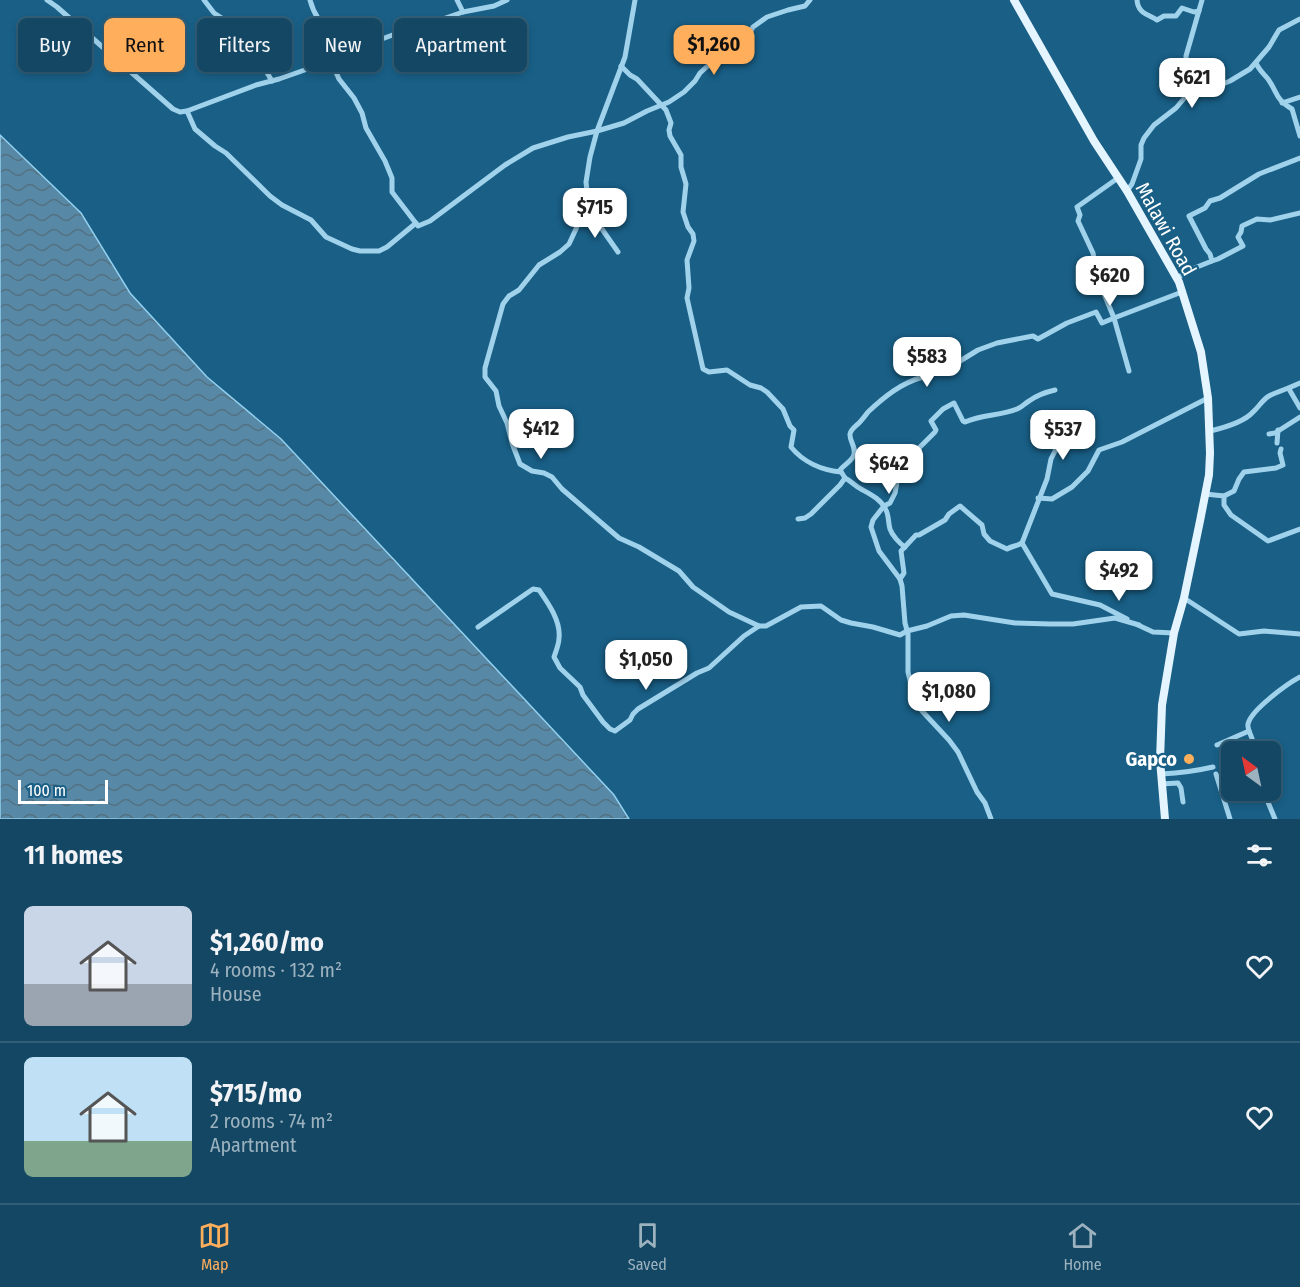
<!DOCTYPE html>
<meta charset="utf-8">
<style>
:root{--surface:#134764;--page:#20516d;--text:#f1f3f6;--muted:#9db2bf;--line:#325f78;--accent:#ffae5b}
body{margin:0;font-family:"Fira Sans Condensed",sans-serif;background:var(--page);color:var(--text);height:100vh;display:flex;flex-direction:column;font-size:22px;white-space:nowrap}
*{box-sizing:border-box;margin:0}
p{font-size:20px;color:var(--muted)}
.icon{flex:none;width:33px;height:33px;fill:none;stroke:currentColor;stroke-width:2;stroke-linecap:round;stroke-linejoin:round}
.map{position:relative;height:819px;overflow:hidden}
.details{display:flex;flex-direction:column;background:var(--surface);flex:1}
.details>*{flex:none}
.top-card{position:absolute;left:18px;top:18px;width:600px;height:54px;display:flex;gap:12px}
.needle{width:39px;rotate:327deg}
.fabs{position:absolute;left:1221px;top:741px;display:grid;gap:12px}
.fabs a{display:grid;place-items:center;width:60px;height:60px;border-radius:9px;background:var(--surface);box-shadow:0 3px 9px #0003,0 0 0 2px var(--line);font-size:30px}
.scale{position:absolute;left:18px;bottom:15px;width:90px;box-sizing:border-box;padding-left:6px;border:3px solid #fff;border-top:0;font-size:16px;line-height:21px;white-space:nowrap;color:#fff;-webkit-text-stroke:4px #195f86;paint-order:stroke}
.price{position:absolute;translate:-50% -51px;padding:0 14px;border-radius:12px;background:#fff;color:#222;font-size:20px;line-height:39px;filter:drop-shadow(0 2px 3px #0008)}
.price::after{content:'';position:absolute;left:50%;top:36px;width:18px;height:14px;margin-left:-9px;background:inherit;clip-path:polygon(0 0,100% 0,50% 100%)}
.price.current{background:var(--accent);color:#111}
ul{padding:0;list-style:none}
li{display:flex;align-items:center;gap:18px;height:150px;padding:0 24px}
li+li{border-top:2px solid var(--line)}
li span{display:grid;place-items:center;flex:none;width:168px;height:120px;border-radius:9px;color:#555}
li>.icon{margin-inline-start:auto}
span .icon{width:72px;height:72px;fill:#fffc;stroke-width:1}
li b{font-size:26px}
h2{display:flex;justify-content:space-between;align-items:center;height:72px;padding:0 24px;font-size:26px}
.chip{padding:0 21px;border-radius:9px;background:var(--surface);box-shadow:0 3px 9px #0003,0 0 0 2px var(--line);font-size:21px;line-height:54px}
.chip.current{background:var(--accent);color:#111}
.menu{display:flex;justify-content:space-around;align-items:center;height:84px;border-top:2px solid var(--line);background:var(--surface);font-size:16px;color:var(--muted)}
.menu a{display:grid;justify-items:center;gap:3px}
.menu .current{color:var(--accent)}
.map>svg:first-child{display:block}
</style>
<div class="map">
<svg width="1300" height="819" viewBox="0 0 1300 819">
<defs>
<pattern id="water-waves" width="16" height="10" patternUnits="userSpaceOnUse" patternTransform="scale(1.5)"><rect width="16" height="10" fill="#5789a6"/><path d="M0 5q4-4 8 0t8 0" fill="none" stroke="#537182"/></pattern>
</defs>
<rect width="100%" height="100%" fill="#195f86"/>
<!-- water -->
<path fill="url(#water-waves)" stroke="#93d0ef" stroke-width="1.5" d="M 0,135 L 81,213 L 130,293 L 207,377 L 281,439 L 614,795 L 629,819 L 0,819 Z"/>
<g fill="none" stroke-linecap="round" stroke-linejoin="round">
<!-- street -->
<g stroke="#a0d2ec" stroke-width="5">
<path d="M 47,0 L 57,7 L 173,109 L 180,112 L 187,111 L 256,85 L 279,79 L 359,51 L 382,39 L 403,31 L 434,22 L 463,12 L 494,6 L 507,0"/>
<path d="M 204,0 L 214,13 L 234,26 L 247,39 L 272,81"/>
<path d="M 310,0 C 313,11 321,29 334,30 C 339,31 344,30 349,31 L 359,51"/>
<path d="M 457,0 L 463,12"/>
<path d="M 635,0 L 625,57 L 597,131 L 590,157 L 586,182 L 587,192 L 583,210 L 576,229 L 569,244 L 560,252 L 539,265 L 519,290 L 509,296 L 503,304 L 485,368 L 485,377 L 496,391 L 499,406 L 507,423 L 512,443 L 520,464 L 532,471 L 544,473 L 552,477 L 562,489 L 619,538 L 639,547 L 679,571 L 693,587 L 729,612 L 759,626"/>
<path d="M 1137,0 C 1138,13 1147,14 1157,20 L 1164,16 L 1176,16 L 1182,8 L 1194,12 L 1199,11"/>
<path d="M 331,61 L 339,79 L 354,98 L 362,113 L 366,128 L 385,161 L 392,178 L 392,192 L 418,226 L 430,221 L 505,165 L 533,148 L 568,137 L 597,131 L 624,123 L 647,111 L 669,102 L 684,92 L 695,81 L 700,73 L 713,61 L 722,56 L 749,34 L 753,27 L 767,17 L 788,10 L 805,6 L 810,0"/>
<path d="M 1256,63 C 1259,70 1263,73 1268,79 C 1278,93 1275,99 1292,109 L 1300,136"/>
<path d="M 621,66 L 630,75 L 637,79 L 666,110 L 671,123 L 669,130 L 670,136 L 681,155 L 681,167 L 686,184 L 683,212 L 688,227 L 693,234 L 694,241 L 687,260 L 689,288 L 687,298 L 703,369 L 709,372 L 727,370 L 750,385 L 761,388 L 767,392 L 783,409 L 790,426 L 794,430 L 791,447 C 803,462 822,470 841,472"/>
<path d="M 1190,85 L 1203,92 L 1230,81 L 1250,69 L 1269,47 L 1279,30 L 1300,19"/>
<path d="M 1282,103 L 1300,97"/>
<path d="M 187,111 L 195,129 L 215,146 L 226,153 L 270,196 L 282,205 L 311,220 L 326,237 L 352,249 L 360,251 L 379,251 L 387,247 L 416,223"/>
<path d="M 1127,191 L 1132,184 L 1141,159 L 1141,145 L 1144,138 L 1154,125 L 1176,108 L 1187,95 L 1190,85 L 1186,67 L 1186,56 L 1202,0"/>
<path d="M 583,210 L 590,212 L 618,252"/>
<path d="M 1212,261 L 1218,259 L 1243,246 L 1238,237 L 1241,232 L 1242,226 L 1257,219 L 1270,220 L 1300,213"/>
<path d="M 1177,278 L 1192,269 L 1212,261 L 1210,254 L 1206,249 L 1189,216 L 1205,208 L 1210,201 L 1220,198 L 1259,174 L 1300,158"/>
<path d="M 1129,371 L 1114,318 L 1182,292"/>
<path d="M 1289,389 L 1300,408"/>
<path d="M 1072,428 L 1073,438 L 1061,444 L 1055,451 L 1051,459 L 1047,479 L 1022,543 L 1052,594 L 1100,605 L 1127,619"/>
<path d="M 1210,431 C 1223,428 1244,422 1253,412 C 1259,407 1262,400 1269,396 C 1279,391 1290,388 1300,383"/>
<path d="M 1269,434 L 1275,433 L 1300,417"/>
<path d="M 1277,443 L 1278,430"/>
<path d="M 845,478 C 851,481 855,486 861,489 C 870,494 881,499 886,510 C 889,516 888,522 890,529 C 892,535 899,543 905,547"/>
<path d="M 1205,494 L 1224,496 L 1224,505 L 1231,515 L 1268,541 L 1300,529"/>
<path d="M 1224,496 L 1234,491 L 1239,479 L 1244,472 L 1276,468 L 1283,465 L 1280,453 L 1281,449"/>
<path d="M 1038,498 L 1052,499 L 1072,487 L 1088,471 L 1099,450 L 1122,442 L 1208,398"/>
<path d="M 798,519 L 805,518 L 811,514 L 840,485 L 845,478 L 840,470 C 844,465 850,462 853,457 C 858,449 849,441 850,434 C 851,429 856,426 859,423 C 862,420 865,416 868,412 C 884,397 901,383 923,377 L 923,375 L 952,366 L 978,350 L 997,343 L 1033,336 L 1038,339 L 1067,323 L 1096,312 L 1102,323 L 1114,318 L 1102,289 L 1104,287 L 1095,264 L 1093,253 L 1078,221 L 1080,215 L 1077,207 L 1118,178"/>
<path d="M 900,579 L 904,573 L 901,551 L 916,535 L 919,535 L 945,520 L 949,514 L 960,506 L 982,525 L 984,534 L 990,541 L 1007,549 C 1012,546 1017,546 1022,543"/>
<path d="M 1184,598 L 1239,634 L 1264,631 L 1300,634"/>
<path d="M 1138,625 L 1153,632 L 1174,633"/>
<path d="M 478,627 L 533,589 L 539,590 C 548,603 561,621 559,638 C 559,644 556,651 554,657 L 560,668 L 580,687 L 583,695 L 603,722 L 610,729 L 615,731 L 630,720 L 633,714 L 638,709 L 697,673 L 709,668 L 744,636 L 759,626 L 766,626 L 801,607 L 821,606 L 841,620 L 851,623 L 873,627 L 900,635 L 907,631 L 927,626 L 951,616 L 964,615 L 1015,623 L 1050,624 L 1073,624 L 1115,618 L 1139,625"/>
<path d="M 1217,745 L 1249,731"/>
<path d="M 1253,752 C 1253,748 1254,745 1253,742 C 1252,736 1247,730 1248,724 C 1251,710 1287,684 1300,677"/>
<path d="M 1161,774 C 1179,773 1196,771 1213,767"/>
<path d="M 1216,774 L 1230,819"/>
<path d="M 1161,784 L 1178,783 L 1181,788 L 1183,802"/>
<path d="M 1263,790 L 1275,819"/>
<path d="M 991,819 L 985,803 L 977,792 L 958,752 L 949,740 L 922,711 L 914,697 L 908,672 L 908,634 L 905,623 L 902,586 L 900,579 L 879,551 L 871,527 L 873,520 L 884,506 L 890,503 L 895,493 L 897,482 L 896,469 L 898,466 L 914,453 L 935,432 L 936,430 L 931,421 L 943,409 L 954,403 L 963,421 L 965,422 C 982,414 1000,416 1017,409 C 1021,408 1024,404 1029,401 C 1036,396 1046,392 1055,390"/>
</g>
<!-- primary -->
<path stroke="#e5f5ff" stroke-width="8" d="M 1014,0 L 1094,141 L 1127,191 L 1179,282 L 1201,352 L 1208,398 L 1210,453 L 1209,475 L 1200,521 L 1184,598 L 1174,633 L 1162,705 L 1160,760 L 1165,819"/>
</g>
<!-- markers -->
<circle fill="#ffae5b" stroke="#195f86" stroke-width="2" cx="1189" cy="759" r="6"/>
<g text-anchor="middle" stroke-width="4.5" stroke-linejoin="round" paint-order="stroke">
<!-- street labels -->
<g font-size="20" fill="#fff" stroke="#195f86">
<text transform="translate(1166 229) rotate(61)" y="7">Malawi Road</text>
</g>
<!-- poi labels -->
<g font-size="20" font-weight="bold" fill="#fff" stroke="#195f86" text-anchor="end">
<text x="1177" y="766">Gapco</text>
</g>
</g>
</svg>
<div class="fabs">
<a><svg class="needle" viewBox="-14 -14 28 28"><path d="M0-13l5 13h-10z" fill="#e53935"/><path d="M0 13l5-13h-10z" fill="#9db2bf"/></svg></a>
</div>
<div class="scale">100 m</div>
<b class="price current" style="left:714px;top:76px">$1,260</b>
<b class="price" style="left:1192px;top:109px">$621</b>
<b class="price" style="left:595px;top:239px">$715</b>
<b class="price" style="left:1110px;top:307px">$620</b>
<b class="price" style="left:927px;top:388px">$583</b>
<b class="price" style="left:541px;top:460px">$412</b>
<b class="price" style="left:1063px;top:461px">$537</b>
<b class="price" style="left:889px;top:495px">$642</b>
<b class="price" style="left:1119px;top:602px">$492</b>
<b class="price" style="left:646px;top:691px">$1,050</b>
<b class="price" style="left:949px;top:723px">$1,080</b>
<div class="top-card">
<a class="chip">Buy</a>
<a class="chip current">Rent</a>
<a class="chip">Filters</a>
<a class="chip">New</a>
<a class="chip">Apartment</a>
</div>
</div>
<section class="details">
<h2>11 homes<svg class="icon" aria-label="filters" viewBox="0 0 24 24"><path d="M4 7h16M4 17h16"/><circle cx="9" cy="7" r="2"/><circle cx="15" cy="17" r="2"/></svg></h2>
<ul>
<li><span style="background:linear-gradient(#c9d6e8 65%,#9aa5b1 0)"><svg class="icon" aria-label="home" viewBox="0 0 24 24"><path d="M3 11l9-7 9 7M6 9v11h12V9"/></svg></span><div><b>$1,260/mo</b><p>4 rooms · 132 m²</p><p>House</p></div><svg class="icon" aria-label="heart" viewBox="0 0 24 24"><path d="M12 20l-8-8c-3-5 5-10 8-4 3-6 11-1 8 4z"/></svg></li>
<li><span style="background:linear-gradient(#bfe0f5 70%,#7fa58c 0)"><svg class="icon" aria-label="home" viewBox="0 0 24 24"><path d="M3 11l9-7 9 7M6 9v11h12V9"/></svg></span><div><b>$715/mo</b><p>2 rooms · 74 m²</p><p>Apartment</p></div><svg class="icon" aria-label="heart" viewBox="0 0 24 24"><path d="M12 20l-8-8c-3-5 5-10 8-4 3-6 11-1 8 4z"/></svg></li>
</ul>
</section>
<nav class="menu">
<a class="current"><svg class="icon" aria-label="map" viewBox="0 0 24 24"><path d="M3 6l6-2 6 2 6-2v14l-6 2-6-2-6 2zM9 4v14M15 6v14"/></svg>Map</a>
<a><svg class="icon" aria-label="saved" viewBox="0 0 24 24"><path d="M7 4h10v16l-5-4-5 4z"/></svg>Saved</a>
<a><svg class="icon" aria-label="home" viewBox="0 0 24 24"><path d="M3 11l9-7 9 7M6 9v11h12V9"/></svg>Home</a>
</nav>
